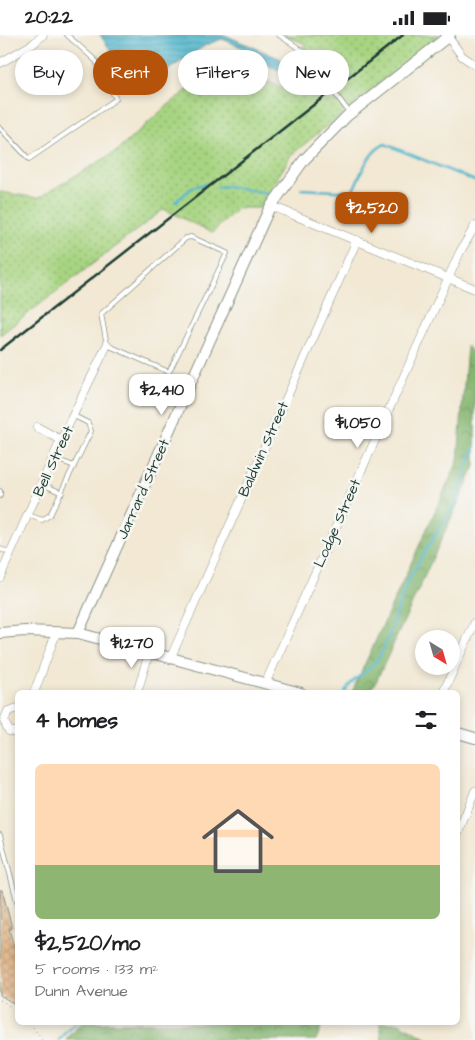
<!DOCTYPE html>
<meta charset="utf-8">
<style>
:root{--surface:#fff;--page:#f2f2f2;--text:#202124;--muted:#757577;--line:#e0e0e0;--accent:#b45309}
body{margin:0;font-family:"Architects Daughter",sans-serif;background:var(--page);color:var(--text);height:100vh;display:flex;flex-direction:column;font-size:19px;white-space:nowrap}
*{box-sizing:border-box;margin:0}
p{font-size:16px;color:var(--muted)}
.icon{flex:none;width:28px;height:28px;fill:none;stroke:currentColor;stroke-width:2;stroke-linecap:round;stroke-linejoin:round}
.map{position:relative;flex:1;overflow:hidden}
.drawer{position:absolute;left:15px;top:655px;width:445px;height:335px;display:flex;flex-direction:column;background:var(--surface);border-radius:8px;box-shadow:0 2px 8px #0003}
.drawer>*{flex:none}
.hud{position:absolute;left:15px;top:15px;width:445px;height:45px;display:flex;gap:10px}
.needle{width:32px;rotate:143deg}
.tools{position:absolute;left:415px;top:595px;display:grid;gap:10px}
.tools a{display:grid;place-items:center;width:45px;height:45px;border-radius:50%;background:var(--surface);box-shadow:0 2px 8px #0003;font-size:25px}
.price{position:absolute;translate:-50% -42px;padding:0 11px;border-radius:10px;background:#fff;color:#222;font-size:16px;line-height:32px;filter:drop-shadow(0 1px 2px #0008)}
.price::after{content:'';position:absolute;left:50%;top:30px;width:15px;height:11px;margin-left:-8px;background:inherit;clip-path:polygon(0 0,100% 0,50% 100%)}
.price.on{background:var(--accent);color:#fff}
ul{padding:0;list-style:none}
li{display:grid;align-content:center;gap:10px;height:265px;padding:0 20px}
li+li{border-top:1px solid var(--line)}
li span{display:grid;place-items:center;height:155px;border-radius:8px;color:#555}
li>.icon{margin-inline-start:auto}
span .icon{width:90px;height:90px;fill:#fffc;stroke-width:1}
li b{font-size:21px}
h2{display:flex;justify-content:space-between;align-items:center;height:60px;padding:0 20px;font-size:21px}
.chip{padding:0 18px;border-radius:22px;background:var(--surface);box-shadow:0 2px 8px #0003;font-size:18px;line-height:45px}
.chip.on{background:var(--accent);color:#fff}
.status{display:flex;justify-content:space-between;align-items:center;height:35px;padding:0 25px;background:var(--surface);direction:ltr}
.status svg{height:14px;fill:currentColor}
.map>svg:first-child{display:block}
</style>
<div class="status"><b>20:22</b><svg viewBox="0 0 49 12"><path d="M0 12V9h3v3zM5 12V6h3v6zM10 12V3h3v9zM15 12V0h3v12zM26 1h20v11H26zM47 4h2v5h-2z"/></svg></div>
<div class="map">
<svg width="475" height="1005" viewBox="0 0 475 1005">
<defs>
<pattern id="grass-dots" width="8" height="8" patternUnits="userSpaceOnUse" patternTransform="scale(1.25)"><rect width="8" height="8" fill="#a7d481"/><path d="M2 2h.1M6 6h.1" fill="none" stroke="#87ad6a" stroke-width="1.8" stroke-linecap="round"/></pattern>
<pattern id="forest-crowns" width="20" height="18" patternUnits="userSpaceOnUse" patternTransform="scale(1.25)"><rect width="20" height="18" fill="#85b66f"/><path d="M2 6a3 3 0 1 1 6 0M12 15a3 3 0 1 1 6 0" fill="none" stroke="#6c955c"/></pattern>
<pattern id="water-rules" width="6" height="5" patternUnits="userSpaceOnUse" patternTransform="scale(1.25)"><rect width="6" height="5" fill="#4eb5cc"/><path d="M0 2.5h6" fill="none" stroke="#4094a6"/></pattern>
<pattern id="building-cross-hatch" width="8" height="8" patternUnits="userSpaceOnUse" patternTransform="scale(1.25)"><rect width="8" height="8" fill="#dda975"/><path d="M0 0l8 8M0 8l8-8" fill="none" stroke="#b38b61"/></pattern>
</defs>
<rect width="100%" height="100%" fill="#f6f6f2"/>
<filter id="ink" filterUnits="userSpaceOnUse"><feTurbulence type="fractalNoise" baseFrequency=".02" numOctaves="2"/><feDisplacementMap in="SourceGraphic" scale="10" xChannelSelector="R" yChannelSelector="G"/><feConvolveMatrix kernelMatrix="1 2 1 2 8 2 1 2 1" color-interpolation-filters="sRGB"/></filter>
<filter id="wash" filterUnits="userSpaceOnUse"><feTurbulence type="fractalNoise" baseFrequency=".0096" numOctaves="4" result="noise"/><feDisplacementMap in="SourceGraphic" scale="20" xChannelSelector="R" yChannelSelector="G"/><feGaussianBlur stdDeviation="1.12" result="paint"/><feColorMatrix in="noise" values="0 0 0 0 0 0 0 0 0 0 0 0 0 0 0 0 0 1.4 0 .05"/><feComposite in="paint" operator="in"/></filter>
<g filter="url(#wash)">
<rect width="100%" height="100%" fill="#f2e8d3"/>
<!-- grass -->
<path fill="url(#grass-dots)" stroke="#63885a" d="M 283,0 L 440,0 L 291,120 L 260,173 L 238,173 L 212,198 L 164,174 L 0,300 L 0,157 L 38,163 L 117,116 L 161,76 L 221,28 L 291,56 L 314,37 L 304,8 Z"/>
<!-- forest -->
<g fill="url(#forest-crowns)" stroke="#527a52">
<path d="M 467,311 L 475,320 L 475,431 L 376,647 L 368,657 L 352,657 L 458,426 Z"/>
<path d="M 81,988 L 323,988 L 316,1005 L 66,1005 Z"/>
<path d="M 380,988 L 399,988 L 430,1005 L 382,1005 Z"/>
</g>
<!-- water -->
<path fill="url(#water-rules)" stroke="#367980" d="M 100,0 L 225,0 L 281,24 L 284,30 L 282,34 L 276,35 L 241,12 L 222,4 L 206,10 L 144,51 L 135,51 Z"/>
<g fill="none" stroke-linecap="round" stroke-linejoin="round">
<!-- stream -->
<g stroke="#4eb5cc" stroke-width="2.5">
<path d="M 217,152 L 227,151 L 273,159"/>
<path d="M 301,154 L 352,157 C 361,140 367,117 385,109 L 475,146"/>
<path d="M 175,167 L 193,152 L 205,149"/>
<path d="M 345,657 C 351,643 368,638 377,625 C 392,603 395,575 406,551 C 416,527 433,504 447,483 C 461,461 465,435 475,412"/>
<path d="M 59,1005 L 76,988"/>
</g>
</g>
<g id="blocks">
<!-- building -->
<path fill="url(#building-cross-hatch)" d="M 0,855 L 2,855 L 12,893 L 9,894 L 18,927 L 18,971 L 0,960 Z"/>
</g>
</g>
<g filter="url(#ink)">
<use href="#blocks" fill-opacity="0" stroke="#889284" stroke-width="1"/>
<g fill="none" stroke-linecap="round" stroke-linejoin="round">
<defs>
<g id="lane">
<path d="M 279,0 L 303,16 L 349,77"/>
<path d="M 0,93 L 29,124 L 116,64 L 96,26 L 67,0"/>
<path d="M 191,202 L 227,218 L 169,337 L 107,310 L 101,279 L 186,203 Z"/>
<path d="M 53,423 L 74,431"/>
<path d="M 42,449 L 62,458"/>
<path d="M 0,456 L 0,461"/>
<path d="M 28,480 L 42,485 L 50,480 L 91,396 L 88,388 L 74,381"/>
<path d="M 0,514 L 11,518"/>
<path d="M 0,800 L 18,870"/>
</g>
<g id="street">
<path d="M 448,2 L 462,21 L 475,30"/>
<path d="M 0,28 L 33,9 L 43,0"/>
<path d="M 269,174 L 274,172 L 475,254"/>
<path d="M 37,392 L 61,405"/>
<path d="M 0,542 L 61,405 L 107,310"/>
<path d="M 170,624 L 357,205"/>
<path d="M 265,649 L 460,217 L 475,191"/>
<path d="M 34,658 L 56,598"/>
<path d="M 137,658 L 149,618"/>
<path d="M 443,658 L 475,587"/>
<path d="M 18,673 L 8,676 L 4,686 L 9,696 L 18,698"/>
<path d="M 458,798 L 475,756"/>
</g>
<g id="secondary">
<path d="M 0,598 L 25,596 L 78,598 L 301,658"/>
<path d="M 78,598 L 269,174 L 304,125 L 347,81 L 450,0"/>
<path d="M 458,698 L 475,703"/>
</g>
</defs>
<!-- lane casing -->
<use href="#lane" stroke="#889284" stroke-width="5.5"/>
<!-- street casing -->
<use href="#street" stroke="#889284" stroke-width="9"/>
<!-- secondary casing -->
<use href="#secondary" stroke="#889284" stroke-width="12"/>
<!-- path -->
<g stroke="#889284" stroke-width="1" stroke-dasharray="1 4" stroke-linecap="butt">
<path d="M 0,965 L 18,976"/>
<path d="M 30,988 L 42,1005"/>
</g>
<!-- lane -->
<use href="#lane" stroke="#fff" stroke-width="4"/>
<!-- street -->
<use href="#street" stroke="#fff" stroke-width="8"/>
<!-- secondary -->
<use href="#secondary" stroke="#fff" stroke-width="10"/>
<!-- rail -->
<path stroke="#1f3d34" stroke-width="2.5" d="M 0,315 L 403,0"/>
</g>
</g>
<g text-anchor="middle" stroke-width="5" stroke-linejoin="round" paint-order="stroke">
<!-- street labels -->
<g font-size="15" fill="#1f3d34" stroke="#f6f6f2">
<text transform="translate(263 414) rotate(-66)" y="5">Baldwin Street</text>
<text transform="translate(53 426) rotate(-65)" y="5">Bell Street</text>
<text transform="translate(143 454) rotate(-66)" y="5">Jarrard Street</text>
<text transform="translate(337 488) rotate(-66)" y="5">Lodge Street</text>
</g>
</g>
</svg>
<div class="tools">
<a><svg class="needle" viewBox="-14 -14 28 28"><path d="M0-13l5 13h-10z" fill="#e53935"/><path d="M0 13l5-13h-10z" fill="#757577"/></svg></a>
</div>
<b class="price on" style="left:372px;top:199px">$2,520</b>
<b class="price" style="left:162px;top:381px">$2,410</b>
<b class="price" style="left:358px;top:414px">$1,050</b>
<b class="price" style="left:132px;top:634px">$1,270</b>
<div class="hud">
<a class="chip">Buy</a>
<a class="chip on">Rent</a>
<a class="chip">Filters</a>
<a class="chip">New</a>
</div>
<section class="drawer">
<h2>4 homes<svg class="icon" aria-label="filters" viewBox="0 0 24 24"><path d="M4 7h16M4 17h16"/><circle cx="9" cy="7" r="2"/><circle cx="15" cy="17" r="2"/></svg></h2>
<ul>
<li><span style="background:linear-gradient(#ffd9b3 65%,#8fb573 0)"><svg class="icon" aria-label="home" viewBox="0 0 24 24"><path d="M3 11l9-7 9 7M6 9v11h12V9"/></svg></span><div><b>$2,520/mo</b><p>5 rooms · 133 m²</p><p>Dunn Avenue</p></div></li>
</ul>
</section>
</div>
